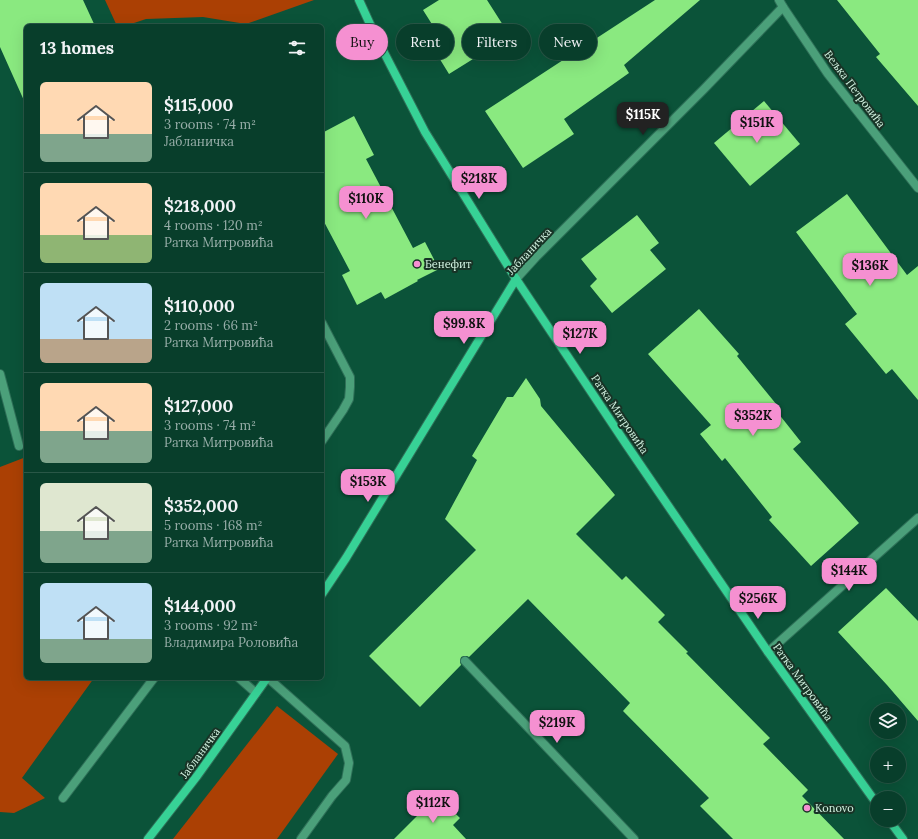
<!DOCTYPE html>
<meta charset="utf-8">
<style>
:root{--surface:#083e2b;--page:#164937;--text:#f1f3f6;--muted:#98aea9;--line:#295747;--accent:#f590d1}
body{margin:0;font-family:Lora,serif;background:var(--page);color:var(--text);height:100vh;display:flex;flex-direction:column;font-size:15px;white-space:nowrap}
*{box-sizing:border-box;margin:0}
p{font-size:13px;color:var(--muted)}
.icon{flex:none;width:22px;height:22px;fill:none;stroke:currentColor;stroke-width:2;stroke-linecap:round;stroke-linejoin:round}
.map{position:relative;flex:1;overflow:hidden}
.details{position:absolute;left:24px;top:24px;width:300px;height:656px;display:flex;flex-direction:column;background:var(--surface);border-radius:6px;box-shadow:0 4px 16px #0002,0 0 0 1px var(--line)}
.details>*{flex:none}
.banner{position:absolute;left:336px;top:24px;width:380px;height:36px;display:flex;gap:8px}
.buttons{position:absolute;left:870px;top:703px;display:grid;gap:8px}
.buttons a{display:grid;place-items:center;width:36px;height:36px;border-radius:50%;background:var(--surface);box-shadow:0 4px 16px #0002,0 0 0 1px var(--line);font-size:20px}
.price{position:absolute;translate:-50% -34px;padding:0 9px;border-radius:8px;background:var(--accent);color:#111;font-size:13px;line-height:26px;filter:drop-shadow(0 1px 2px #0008)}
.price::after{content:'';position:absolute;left:50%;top:24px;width:12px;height:9px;margin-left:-6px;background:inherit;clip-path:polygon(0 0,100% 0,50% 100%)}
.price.active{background:#222;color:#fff}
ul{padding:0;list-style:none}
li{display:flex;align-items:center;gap:12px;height:100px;padding:0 16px}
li+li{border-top:1px solid var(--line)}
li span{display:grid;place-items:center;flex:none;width:112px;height:80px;border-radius:6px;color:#555}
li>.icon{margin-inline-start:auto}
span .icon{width:48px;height:48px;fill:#fffc;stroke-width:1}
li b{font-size:17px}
h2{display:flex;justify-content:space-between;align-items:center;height:48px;padding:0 16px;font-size:17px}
.tag{padding:0 14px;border-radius:18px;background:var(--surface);box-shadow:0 4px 16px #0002,0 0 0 1px var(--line);font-size:14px;line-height:36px}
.tag.active{background:var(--accent);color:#111}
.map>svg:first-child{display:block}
</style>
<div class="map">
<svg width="918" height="839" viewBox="0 0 918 839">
<rect width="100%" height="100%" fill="#0b5339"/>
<!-- green -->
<g fill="#ab4004">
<path d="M 105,0 L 314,0 L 246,24 L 203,17 L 146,19 L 125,26 L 117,26 Z"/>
<path d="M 26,457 L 26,678 L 94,678 L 22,778 L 45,798 L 14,813 L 0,812 L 0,467 Z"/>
<path d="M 277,706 L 338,754 L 277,839 L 173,839 Z"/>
</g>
<!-- building -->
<g fill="#8ae980">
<path d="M 0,0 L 83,0 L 95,26 L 26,26 L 26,105 L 0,47 Z"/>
<path d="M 439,0 L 487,0 L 510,36 L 449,74 L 425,35 L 435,29 L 423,10 Z"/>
<path d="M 655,0 L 700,0 L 624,65 L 629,73 L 564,119 L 574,134 L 523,168 L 485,111 Z"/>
<path d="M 837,0 L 918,0 L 918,106 L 876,57 L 880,54 Z"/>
<path d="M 764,101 L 800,144 L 750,186 L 714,143 Z"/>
<path d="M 354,116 L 374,155 L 366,159 L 413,248 L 425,242 L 439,269 L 417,280 L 418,281 L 385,299 L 381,292 L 357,305 L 342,275 L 350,271 L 322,218 L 322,133 Z"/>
<path d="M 847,194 L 907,275 L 918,266 L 918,400 L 892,369 L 886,374 L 845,324 L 857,314 L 796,232 Z"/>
<path d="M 637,215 L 659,243 L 650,250 L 666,269 L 612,313 L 590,286 L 597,279 L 581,259 Z"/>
<path d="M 699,309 L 739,354 L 737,356 L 781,410 L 778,413 L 801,442 L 793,449 L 859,523 L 811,566 L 769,520 L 772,517 L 725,458 L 722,461 L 700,434 L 711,425 L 648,354 Z"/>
<path d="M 526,378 L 540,399 L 541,406 L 615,495 L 576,534 L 622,580 L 626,576 L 665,615 L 658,622 L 688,652 L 686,653 L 770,738 L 763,744 L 808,790 L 802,796 L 844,839 L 733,839 L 700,806 L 709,798 L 623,711 L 630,703 L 528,599 L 469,657 L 467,656 L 464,656 L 461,657 L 460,662 L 461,665 L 420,707 L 369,656 L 476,550 L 445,519 L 477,460 L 472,456 L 507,397 L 513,397 Z"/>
<path d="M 886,588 L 918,621 L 918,721 L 887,685 L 838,632 Z"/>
<path d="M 437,796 L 460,818 L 453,825 L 466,839 L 394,839 Z"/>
</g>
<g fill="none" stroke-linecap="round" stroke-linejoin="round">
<defs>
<g id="lane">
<path d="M 322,323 L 350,377 L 350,387 L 349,399 L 343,410 L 322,441"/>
<path d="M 0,374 L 19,446"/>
<path d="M 239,678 L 256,693"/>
<path d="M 63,798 L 154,678"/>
</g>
<g id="street">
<path d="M 779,0 L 783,7 L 828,74 L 918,188"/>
<path d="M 516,279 L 536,257 L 704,89 L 783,7"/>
<path d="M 768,652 L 918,518"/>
<path d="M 465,661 L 634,839"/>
<path d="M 268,678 L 345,746 L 349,763 L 346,780 L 332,796 L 301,839"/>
</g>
<g id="secondary">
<path d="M 359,0 L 375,35 L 425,132 L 516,279 L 626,444 L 768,652 L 877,804"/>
<path d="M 322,594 L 346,558 L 516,279"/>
<path d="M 889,820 L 903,839"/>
<path d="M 148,839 L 197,776 L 267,678"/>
</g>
</defs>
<!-- lane casing -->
<use href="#lane" stroke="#2f7058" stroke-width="10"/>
<!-- street casing -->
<use href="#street" stroke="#2f7058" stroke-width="10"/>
<!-- secondary casing -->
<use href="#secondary" stroke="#2f7058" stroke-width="10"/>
<!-- lane -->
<use href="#lane" stroke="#4ba07a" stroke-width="8"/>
<!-- street -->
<use href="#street" stroke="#4ba07a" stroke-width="8"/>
<!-- secondary -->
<use href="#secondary" stroke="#37d296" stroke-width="8"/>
</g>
<!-- markers -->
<g fill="#f590d1" stroke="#183326" stroke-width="1.5">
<circle cx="417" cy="264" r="4"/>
<circle cx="807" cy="808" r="4"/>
</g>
<g text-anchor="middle" stroke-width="4" stroke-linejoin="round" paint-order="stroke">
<!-- street labels -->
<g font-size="11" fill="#d4f4e3" stroke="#183326">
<text transform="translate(855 89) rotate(53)" y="4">Вељка Петровића</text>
<text transform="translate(529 251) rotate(-47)" y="4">Јабланичка</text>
<text transform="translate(620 414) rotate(56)" y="4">Ратка Митровића</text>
<text transform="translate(803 682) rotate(54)" y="4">Ратка Митровића</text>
<text transform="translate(200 753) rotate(-54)" y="4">Јабланичка</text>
</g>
<!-- poi labels -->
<g font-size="11" fill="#d4f4e3" stroke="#183326" text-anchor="start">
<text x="425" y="268">Бенефит</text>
<text x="815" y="812">Konovo</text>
</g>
</g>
</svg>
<div class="buttons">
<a><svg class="icon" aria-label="layers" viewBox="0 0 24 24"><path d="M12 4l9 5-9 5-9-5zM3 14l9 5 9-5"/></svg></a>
<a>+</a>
<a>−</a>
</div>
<b class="price active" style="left:643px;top:136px">$115K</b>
<b class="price" style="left:757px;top:144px">$151K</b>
<b class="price" style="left:479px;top:200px">$218K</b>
<b class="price" style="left:366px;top:220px">$110K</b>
<b class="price" style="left:870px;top:287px">$136K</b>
<b class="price" style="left:464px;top:345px">$99.8K</b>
<b class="price" style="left:580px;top:355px">$127K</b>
<b class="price" style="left:753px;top:437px">$352K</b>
<b class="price" style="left:368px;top:503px">$153K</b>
<b class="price" style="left:849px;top:592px">$144K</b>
<b class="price" style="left:758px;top:620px">$256K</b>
<b class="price" style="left:557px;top:744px">$219K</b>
<b class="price" style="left:433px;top:824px">$112K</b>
<div class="banner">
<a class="tag active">Buy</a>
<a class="tag">Rent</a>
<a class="tag">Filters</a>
<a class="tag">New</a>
</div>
<section class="details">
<h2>13 homes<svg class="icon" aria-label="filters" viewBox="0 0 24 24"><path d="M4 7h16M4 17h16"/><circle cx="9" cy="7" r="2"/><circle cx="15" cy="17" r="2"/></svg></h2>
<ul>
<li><span style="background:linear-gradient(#ffd9b3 65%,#7fa58c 0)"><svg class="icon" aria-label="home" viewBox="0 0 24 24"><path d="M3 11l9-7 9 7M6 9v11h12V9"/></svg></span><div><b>$115,000</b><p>3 rooms · 74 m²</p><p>Јабланичка</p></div></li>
<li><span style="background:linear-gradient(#ffd9b3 65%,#8fb573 0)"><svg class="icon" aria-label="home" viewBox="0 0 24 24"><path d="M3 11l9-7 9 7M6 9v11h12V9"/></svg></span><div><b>$218,000</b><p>4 rooms · 120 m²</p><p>Ратка Митровића</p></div></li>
<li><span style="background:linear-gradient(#bfe0f5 70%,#b9a48a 0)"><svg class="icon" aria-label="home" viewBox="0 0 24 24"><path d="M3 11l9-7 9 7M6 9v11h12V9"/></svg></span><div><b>$110,000</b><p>2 rooms · 66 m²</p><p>Ратка Митровића</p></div></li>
<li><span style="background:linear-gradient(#ffd9b3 60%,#7fa58c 0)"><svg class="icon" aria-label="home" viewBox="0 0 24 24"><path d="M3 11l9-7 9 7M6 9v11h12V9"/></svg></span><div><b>$127,000</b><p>3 rooms · 74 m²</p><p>Ратка Митровића</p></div></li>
<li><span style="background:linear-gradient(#dfe7d0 60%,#7fa58c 0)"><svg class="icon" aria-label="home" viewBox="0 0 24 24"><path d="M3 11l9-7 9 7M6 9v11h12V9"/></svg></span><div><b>$352,000</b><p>5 rooms · 168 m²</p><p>Ратка Митровића</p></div></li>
<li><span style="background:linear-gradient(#bfe0f5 70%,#7fa58c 0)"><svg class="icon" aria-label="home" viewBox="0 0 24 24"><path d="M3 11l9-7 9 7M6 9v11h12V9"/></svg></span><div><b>$144,000</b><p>3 rooms · 92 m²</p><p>Владимира Роловића</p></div></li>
</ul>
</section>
</div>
